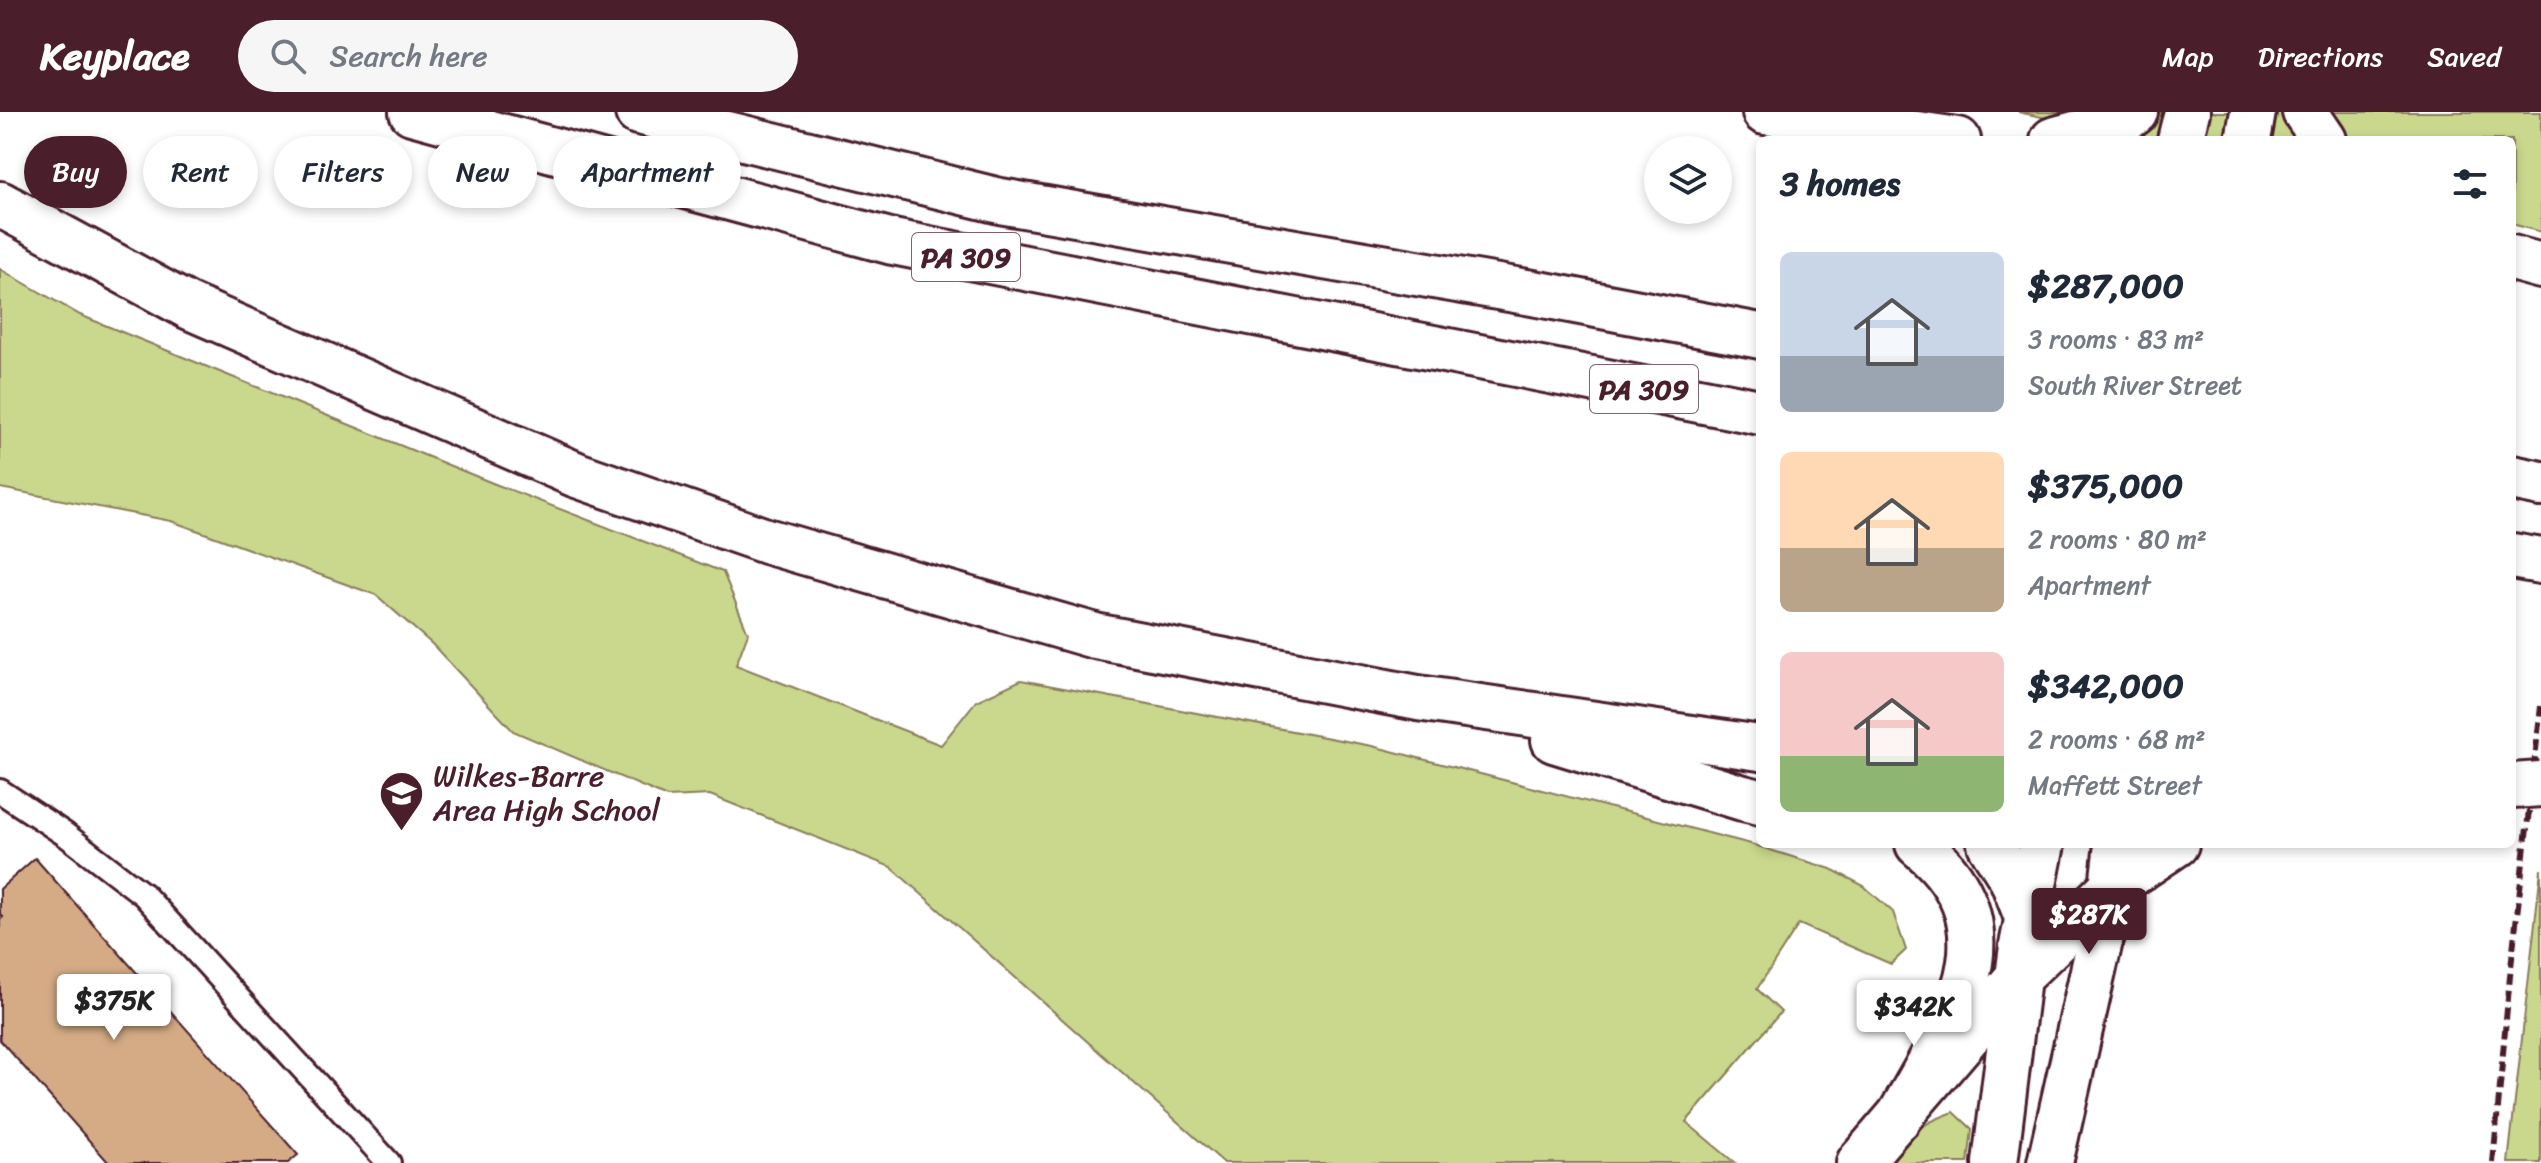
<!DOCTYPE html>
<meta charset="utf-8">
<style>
:root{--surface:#fff;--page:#f6f6f7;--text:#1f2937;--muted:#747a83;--accent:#4a1f2b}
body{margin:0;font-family:Sriracha,sans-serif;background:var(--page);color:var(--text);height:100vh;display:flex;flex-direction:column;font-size:30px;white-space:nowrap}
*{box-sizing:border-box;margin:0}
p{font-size:26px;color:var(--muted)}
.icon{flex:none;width:44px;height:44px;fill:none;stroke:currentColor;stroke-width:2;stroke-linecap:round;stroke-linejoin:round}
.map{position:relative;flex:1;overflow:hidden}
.drawer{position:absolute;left:1756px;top:24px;width:760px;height:712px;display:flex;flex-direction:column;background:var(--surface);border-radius:12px;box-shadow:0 4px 12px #0003}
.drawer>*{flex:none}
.hud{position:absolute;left:24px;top:24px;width:760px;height:72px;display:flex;gap:16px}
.controls{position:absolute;left:1644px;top:24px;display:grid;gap:16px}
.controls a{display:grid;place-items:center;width:88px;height:88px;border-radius:50%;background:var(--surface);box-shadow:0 4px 12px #0003;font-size:40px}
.price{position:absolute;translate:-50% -68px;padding:0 18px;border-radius:8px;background:#fff;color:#222;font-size:26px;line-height:52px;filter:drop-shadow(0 2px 4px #0008)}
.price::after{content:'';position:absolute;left:50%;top:48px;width:24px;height:18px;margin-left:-12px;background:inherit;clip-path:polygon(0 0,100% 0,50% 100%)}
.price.on{background:var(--accent);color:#fff}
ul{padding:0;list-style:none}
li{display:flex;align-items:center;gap:24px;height:200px;padding:0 24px}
li span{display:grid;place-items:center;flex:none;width:224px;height:160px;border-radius:12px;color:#555}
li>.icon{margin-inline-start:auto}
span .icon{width:96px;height:96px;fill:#fffc;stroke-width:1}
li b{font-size:34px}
h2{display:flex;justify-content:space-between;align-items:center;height:96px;padding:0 24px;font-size:34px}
.pill{padding:0 28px;border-radius:36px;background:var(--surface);box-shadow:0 4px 12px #0003;font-size:28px;line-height:72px}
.pill.on{background:var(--accent);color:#fff}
header{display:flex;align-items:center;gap:48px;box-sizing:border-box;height:112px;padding:0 40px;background:var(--accent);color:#fff}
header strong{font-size:38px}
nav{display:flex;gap:44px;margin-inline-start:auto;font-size:28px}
.search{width:560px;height:72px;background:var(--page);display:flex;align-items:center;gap:20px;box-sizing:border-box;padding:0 28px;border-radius:44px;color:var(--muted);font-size:30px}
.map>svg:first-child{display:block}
</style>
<header>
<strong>Keyplace</strong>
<div class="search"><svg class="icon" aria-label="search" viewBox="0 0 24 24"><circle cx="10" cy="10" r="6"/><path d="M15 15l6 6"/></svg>Search here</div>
<nav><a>Map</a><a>Directions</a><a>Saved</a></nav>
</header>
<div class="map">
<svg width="2541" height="1051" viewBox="0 0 2541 1051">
<rect width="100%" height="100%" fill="#fff"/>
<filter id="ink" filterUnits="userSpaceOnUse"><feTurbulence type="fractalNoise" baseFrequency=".0125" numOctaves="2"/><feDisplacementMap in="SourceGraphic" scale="16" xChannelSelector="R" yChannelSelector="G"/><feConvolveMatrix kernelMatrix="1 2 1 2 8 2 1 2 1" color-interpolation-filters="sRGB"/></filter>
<g filter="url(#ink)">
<!-- green -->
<g fill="#c9d88c" stroke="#8a7c5c" stroke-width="2">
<path d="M 2018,0 L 2541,0 L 2541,120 L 2512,112 L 2512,28 L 2148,28 Z"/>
<path d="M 0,157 L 80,203 L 495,372 L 723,460 L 748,521 L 736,553 L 941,633 L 976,589 L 1021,568 L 1372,634 L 1751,732 L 1831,757 L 1864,774 L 1893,800 L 1906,838 L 1891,852 L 1799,812 L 1757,877 L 1781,900 L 1686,1010 L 1735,1051 L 1224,1051 L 891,755 L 710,683 L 667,685 L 513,619 L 432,532 L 376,483 L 171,409 L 0,376 Z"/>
<path d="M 2541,757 L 2541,1051 L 2508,1051 Z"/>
<path d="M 1954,1000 L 1972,1017 L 1968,1051 L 1886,1051 C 1908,1023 1919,1012 1954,1000 Z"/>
</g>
<!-- building -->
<path fill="#d4ab85" stroke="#4a1f2b" stroke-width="2" d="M 35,746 L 298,1043 L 288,1051 L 109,1051 L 0,928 L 0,808 L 3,805 L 0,802 L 0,777 Z"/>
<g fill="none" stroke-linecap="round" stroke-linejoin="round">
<defs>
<path id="lane" d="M 0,679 L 66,723 L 144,783 L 389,1051"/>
<path id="secondary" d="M 1859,1051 L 2019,864 L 2112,775"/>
<g id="primary">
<path d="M 2180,28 L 2187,0"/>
<path d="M 2248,28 L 2253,0"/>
<path d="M 1995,1051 L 2022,834 L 2042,732"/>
<path d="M 2050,1051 L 2112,775 L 2117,732"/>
</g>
<g id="highway">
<path d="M 412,0 L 893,130 L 1760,300"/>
<path d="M 638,0 L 1000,89 L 1544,183 L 1760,224"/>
<path d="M 1765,0 L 1958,28"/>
<path d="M 2305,0 L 2324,28"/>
<path d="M 2053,28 L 2123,9 L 2135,0"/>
<path d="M 0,92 L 188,194 L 577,363 L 766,429 L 1095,524 L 1418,586 L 1760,636"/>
<path d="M 2512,146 L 2541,154"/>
<path d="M 2512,366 L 2541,372"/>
<path d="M 2512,444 L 2541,449"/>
<path d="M 1554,628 L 1743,686 L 1760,690"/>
<path d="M 1990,732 L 2012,767 L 2027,805"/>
<path d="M 2112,775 L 2176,732"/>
<path d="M 1898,1007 C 1948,915 2024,819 1918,732"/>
</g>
</defs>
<!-- lane casing -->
<use href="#lane" stroke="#4a1f2b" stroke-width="28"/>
<!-- secondary casing -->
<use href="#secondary" stroke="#4a1f2b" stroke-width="50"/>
<!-- primary casing -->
<use href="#primary" stroke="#4a1f2b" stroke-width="50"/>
<!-- highway casing -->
<use href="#highway" stroke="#4a1f2b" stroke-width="50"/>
<!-- lane -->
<use href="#lane" stroke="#fff" stroke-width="22"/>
<!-- secondary -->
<use href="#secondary" stroke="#fff" stroke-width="44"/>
<!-- primary -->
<use href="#primary" stroke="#fff" stroke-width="44"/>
<!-- highway -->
<use href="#highway" stroke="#fff" stroke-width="44"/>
<!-- rail -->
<path stroke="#4a1f2b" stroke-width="6" stroke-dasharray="12 6" stroke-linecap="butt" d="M 2493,1051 L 2510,864 L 2541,594"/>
<defs>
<path id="highway-bridge" d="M 2512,674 L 2541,672"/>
</defs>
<!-- highway-bridge casing -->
<use href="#highway-bridge" stroke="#4a1f2b" stroke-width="50" stroke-linecap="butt"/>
<!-- highway-bridge -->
<use href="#highway-bridge" stroke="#fff" stroke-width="44"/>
</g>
</g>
<!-- icons -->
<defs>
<symbol id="school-pin" viewBox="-11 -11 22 30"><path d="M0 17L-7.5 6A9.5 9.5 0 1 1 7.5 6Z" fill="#4a1f2b" stroke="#fff"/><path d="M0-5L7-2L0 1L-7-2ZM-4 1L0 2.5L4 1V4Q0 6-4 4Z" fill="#fff"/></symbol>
</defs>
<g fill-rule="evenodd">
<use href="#school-pin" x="376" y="656" width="51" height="69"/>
</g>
<g text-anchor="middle" stroke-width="6" stroke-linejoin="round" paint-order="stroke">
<!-- shield labels -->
<g fill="#fff" stroke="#80626b" stroke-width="2">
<rect x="912" y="121" width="108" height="48" rx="6"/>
<rect x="1590" y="253" width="108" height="48" rx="6"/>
</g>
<g font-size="28" font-weight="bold" fill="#4a1f2b">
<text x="966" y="155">PA 309</text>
<text x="1644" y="287">PA 309</text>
</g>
<!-- poi labels -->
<g font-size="30" fill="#4a1f2b" stroke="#fff" text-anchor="start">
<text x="433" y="674">Wilkes-Barre<tspan x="433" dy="34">Area High School</tspan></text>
</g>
</g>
</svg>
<div class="controls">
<a><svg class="icon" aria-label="layers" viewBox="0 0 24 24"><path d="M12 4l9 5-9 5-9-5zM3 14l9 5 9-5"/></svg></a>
</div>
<b class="price on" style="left:2089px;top:844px">$287K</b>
<b class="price" style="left:114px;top:930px">$375K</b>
<b class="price" style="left:1914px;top:936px">$342K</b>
<div class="hud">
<a class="pill on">Buy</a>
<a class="pill">Rent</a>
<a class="pill">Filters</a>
<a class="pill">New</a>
<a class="pill">Apartment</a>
</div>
<section class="drawer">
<h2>3 homes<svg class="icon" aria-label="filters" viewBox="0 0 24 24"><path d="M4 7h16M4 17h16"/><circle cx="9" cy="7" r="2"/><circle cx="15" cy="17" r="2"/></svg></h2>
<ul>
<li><span style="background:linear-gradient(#c9d6e8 65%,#9aa5b1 0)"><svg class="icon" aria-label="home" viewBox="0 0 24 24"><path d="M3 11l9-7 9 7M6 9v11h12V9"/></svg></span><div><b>$287,000</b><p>3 rooms · 83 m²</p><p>South River Street</p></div></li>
<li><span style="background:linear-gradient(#ffd9b3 60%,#b9a48a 0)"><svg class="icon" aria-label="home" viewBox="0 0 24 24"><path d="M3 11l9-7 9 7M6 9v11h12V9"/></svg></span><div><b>$375,000</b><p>2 rooms · 80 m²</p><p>Apartment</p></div></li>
<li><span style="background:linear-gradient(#f6c9c9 65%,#8fb573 0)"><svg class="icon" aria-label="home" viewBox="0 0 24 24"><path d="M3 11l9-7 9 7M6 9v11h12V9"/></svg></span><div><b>$342,000</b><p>2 rooms · 68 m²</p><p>Maffett Street</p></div></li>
</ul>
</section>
</div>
